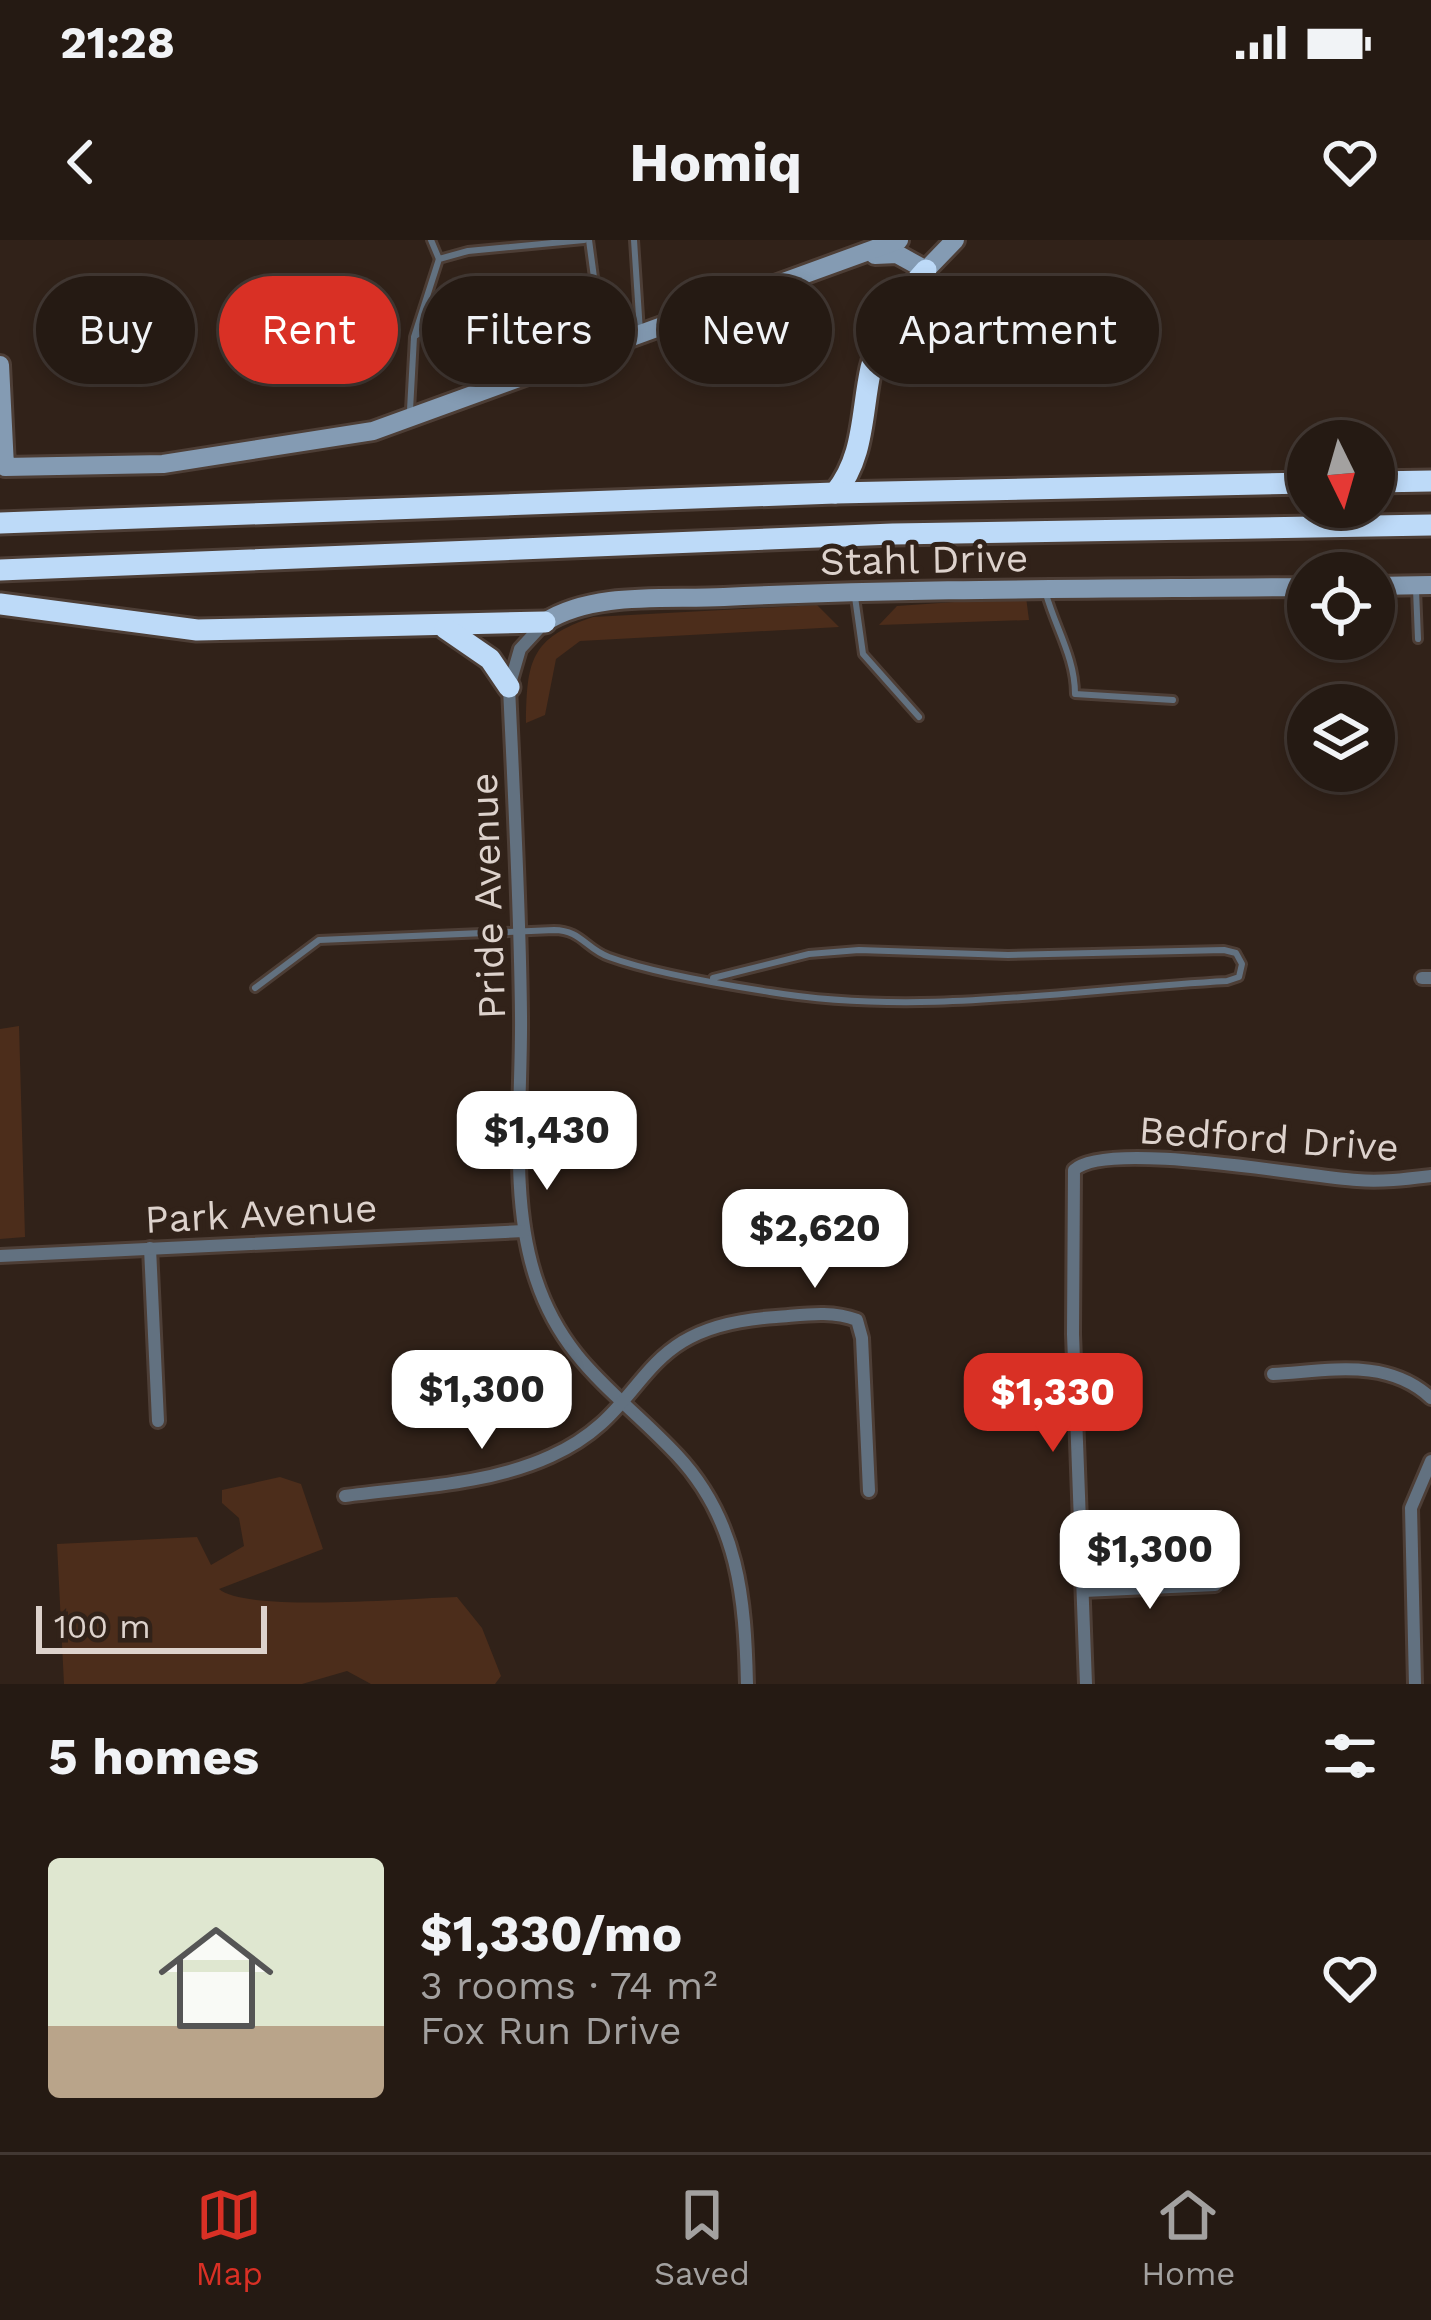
<!DOCTYPE html>
<meta charset="utf-8">
<style>
:root{--surface:#251a13;--page:#312721;--text:#f1f3f6;--muted:#a3a1a0;--line:#423833;--accent:#d93025}
body{margin:0;font-family:"Work Sans",sans-serif;background:var(--page);color:var(--text);height:100vh;display:flex;flex-direction:column;font-size:45px;white-space:nowrap}
*{box-sizing:border-box;margin:0}
p{font-size:39px;color:var(--muted)}
.icon{flex:none;width:66px;height:66px;fill:none;stroke:currentColor;stroke-width:2;stroke-linecap:round;stroke-linejoin:round}
.map{position:relative;height:1444px;overflow:hidden}
.sheet{display:flex;flex-direction:column;background:var(--surface);flex:1}
.sheet>*{flex:none}
.top-card{position:absolute;left:36px;top:36px;width:1359px;height:108px;display:flex;gap:24px}
.needle{width:78px;rotate:175deg}
.buttons{position:absolute;left:1287px;top:180px;display:grid;gap:24px}
.buttons a{display:grid;place-items:center;width:108px;height:108px;border-radius:50%;background:var(--surface);box-shadow:0 6px 18px #0003,0 0 0 3px var(--line);font-size:60px}
.scale{position:absolute;left:36px;bottom:30px;width:231px;box-sizing:border-box;padding-left:12px;border:6px solid #ddd2cc;border-top:0;font-size:33px;line-height:42px;white-space:nowrap;color:#ddd2cc;-webkit-text-stroke:9px #312219;paint-order:stroke}
.price{position:absolute;translate:-50% -102px;padding:0 27px;border-radius:24px;background:#fff;color:#222;font-size:39px;line-height:78px;filter:drop-shadow(0 3px 6px #0008)}
.price::after{content:'';position:absolute;left:50%;top:72px;width:36px;height:27px;margin-left:-18px;background:inherit;clip-path:polygon(0 0,100% 0,50% 100%)}
.price.selected{background:var(--accent);color:#fff}
ul{padding:0;list-style:none}
li{display:flex;align-items:center;gap:36px;height:300px;padding:0 48px}
li+li{border-top:3px solid var(--line)}
li span{display:grid;place-items:center;flex:none;width:336px;height:240px;border-radius:12px;color:#555}
li>.icon{margin-inline-start:auto}
span .icon{width:144px;height:144px;fill:#fffc;stroke-width:1}
li b{font-size:51px}
h2{display:flex;justify-content:space-between;align-items:center;height:144px;padding:0 48px;font-size:51px}
.chip{padding:0 42px;border-radius:54px;background:var(--surface);box-shadow:0 6px 18px #0003,0 0 0 3px var(--line);font-size:42px;line-height:108px}
.chip.selected{background:var(--accent);color:#fff}
.status{display:flex;justify-content:space-between;align-items:center;height:84px;padding:0 60px;background:var(--surface);direction:ltr}
.status svg{height:33px;fill:currentColor}
header{display:flex;justify-content:space-between;align-items:center;height:156px;padding:0 48px;background:var(--surface);font-size:54px;font-weight:700}
.tabs{display:flex;justify-content:space-around;align-items:center;height:168px;border-top:3px solid var(--line);background:var(--surface);font-size:33px;color:var(--muted)}
.tabs a{display:grid;justify-items:center;gap:6px}
.tabs .selected{color:var(--accent)}
.map>svg:first-child{display:block}
</style>
<div class="status"><b>21:28</b><svg viewBox="0 0 49 12"><path d="M0 12V9h3v3zM5 12V6h3v6zM10 12V3h3v9zM15 12V0h3v12zM26 1h20v11H26zM47 4h2v5h-2z"/></svg></div>
<header><svg class="icon" aria-label="back" viewBox="0 0 24 24"><path d="M15 5l-7 7 7 7"/></svg>Homiq<svg class="icon" aria-label="heart" viewBox="0 0 24 24"><path d="M12 20l-8-8c-3-5 5-10 8-4 3-6 11-1 8 4z"/></svg></header>
<div class="map">
<svg width="1431" height="1444" viewBox="0 0 1431 1444">
<rect width="100%" height="100%" fill="#312219"/>
<!-- green -->
<g fill="#4c2d1b">
<path d="M 1026,357 L 1029,380 L 879,385 L 897,366 Z"/>
<path d="M 817,365 L 839,387 L 580,401 L 556,419 L 545,475 L 526,483 C 527,421 530,398 593,377 Z"/>
<path d="M 19,786 L 25,997 L 0,999 L 0,789 Z"/>
<path d="M 280,1237 L 301,1244 L 323,1309 L 219,1349 C 247,1373 413,1358 457,1357 L 482,1388 L 501,1436 L 495,1444 L 371,1444 L 347,1431 L 302,1444 L 64,1444 L 57,1304 L 197,1297 L 211,1325 L 244,1306 L 239,1278 L 222,1263 L 222,1250 Z"/>
</g>
<g fill="none" stroke-linecap="round" stroke-linejoin="round">
<defs>
<g id="lane">
<path d="M 431,0 L 439,19"/>
<path d="M 589,0 L 603,105"/>
<path d="M 634,0 L 640,92"/>
<path d="M 415,96 C 473,55 525,57 594,53"/>
<path d="M 410,170 L 414,97 L 439,19 L 468,11 L 584,0"/>
<path d="M 1416,349 L 1418,399"/>
<path d="M 1046,354 C 1056,389 1075,418 1075,454 L 1173,460"/>
<path d="M 855,357 L 863,414 L 919,477"/>
<path d="M 255,748 L 319,700 L 554,690 C 581,690 586,709 609,717 C 650,732 725,745 770,752 C 920,777 1076,749 1227,741 L 1239,737 L 1242,724 L 1236,713 L 1224,710 L 1008,715 L 859,710 L 809,714 L 713,738"/>
</g>
<g id="street">
<path d="M 544,383 L 520,409 L 509,447 C 514,557 520,666 521,776 C 522,860 509,958 536,1039 C 564,1124 620,1154 677,1215 C 739,1281 745,1359 747,1444"/>
<path d="M 1422,738 L 1431,738"/>
<path d="M 150,1008 L 158,1181"/>
<path d="M 0,1016 L 524,991"/>
<path d="M 1273,1134 C 1328,1131 1387,1117 1431,1158"/>
<path d="M 345,1256 C 413,1247 488,1245 551,1216 C 656,1169 628,1086 776,1077 C 804,1075 830,1070 857,1080 L 862,1098 L 869,1251"/>
<path d="M 1083,1351 L 1215,1345"/>
<path d="M 1086,1444 L 1073,1094 L 1074,930 C 1107,899 1306,937 1357,940 C 1382,942 1406,939 1431,936"/>
<path d="M 1415,1444 L 1411,1268 L 1431,1221"/>
</g>
<g id="secondary">
<path d="M 875,15 L 897,14 L 926,30 L 955,0"/>
<path d="M 0,125 L 5,227 L 163,224 L 373,191 L 899,0"/>
<path d="M 1374,346 L 1431,345"/>
<path d="M 545,382 C 594,351 667,360 724,357 C 918,348 1113,349 1308,347"/>
</g>
<g id="highway">
<path d="M 1374,242 L 1431,241"/>
<path d="M 835,253 C 865,216 861,173 871,128 C 880,91 900,58 926,30"/>
<path d="M 0,283 L 835,253 L 1308,243"/>
<path d="M 0,330 L 893,294 L 1431,285"/>
<path d="M 0,364 L 197,390 L 545,382"/>
<path d="M 445,388 L 490,419 L 509,447"/>
</g>
</defs>
<!-- lane casing -->
<use href="#lane" stroke="#4d3e36" stroke-width="12"/>
<!-- street casing -->
<use href="#street" stroke="#4d3e36" stroke-width="18"/>
<!-- secondary casing -->
<use href="#secondary" stroke="#4d3e36" stroke-width="24"/>
<!-- highway casing -->
<use href="#highway" stroke="#4d3e36" stroke-width="27"/>
<!-- lane -->
<use href="#lane" stroke="#627180" stroke-width="6"/>
<!-- street -->
<use href="#street" stroke="#627180" stroke-width="12"/>
<!-- secondary -->
<use href="#secondary" stroke="#849bb3" stroke-width="18"/>
<!-- highway -->
<use href="#highway" stroke="#bddaf8" stroke-width="21"/>
</g>
<g text-anchor="middle" stroke-width="10" stroke-linejoin="round" paint-order="stroke">
<!-- street labels -->
<g font-size="39" fill="#ddd2cc" stroke="#312219">
<text transform="translate(924 319) rotate(-1)" y="14">Stahl Drive</text>
<text transform="translate(487 656) rotate(-92)" y="14">Pride Avenue</text>
<text transform="translate(1269 898) rotate(4)" y="14">Bedford Drive</text>
<text transform="translate(261 973) rotate(-3)" y="14">Park Avenue</text>
</g>
</g>
</svg>
<div class="buttons">
<a><svg class="needle" viewBox="-14 -14 28 28"><path d="M0-13l5 13h-10z" fill="#e53935"/><path d="M0 13l5-13h-10z" fill="#a3a1a0"/></svg></a>
<a><svg class="icon" aria-label="locate" viewBox="0 0 24 24"><circle cx="12" cy="12" r="6"/><path d="M12 2v4M12 18v4M2 12h4M18 12h4"/></svg></a>
<a><svg class="icon" aria-label="layers" viewBox="0 0 24 24"><path d="M12 4l9 5-9 5-9-5zM3 14l9 5 9-5"/></svg></a>
</div>
<div class="scale">100 m</div>
<b class="price" style="left:547px;top:953px">$1,430</b>
<b class="price" style="left:815px;top:1051px">$2,620</b>
<b class="price" style="left:482px;top:1212px">$1,300</b>
<b class="price selected" style="left:1053px;top:1215px">$1,330</b>
<b class="price" style="left:1150px;top:1372px">$1,300</b>
<div class="top-card">
<a class="chip">Buy</a>
<a class="chip selected">Rent</a>
<a class="chip">Filters</a>
<a class="chip">New</a>
<a class="chip">Apartment</a>
</div>
</div>
<section class="sheet">
<h2>5 homes<svg class="icon" aria-label="filters" viewBox="0 0 24 24"><path d="M4 7h16M4 17h16"/><circle cx="9" cy="7" r="2"/><circle cx="15" cy="17" r="2"/></svg></h2>
<ul>
<li><span style="background:linear-gradient(#dfe7d0 70%,#b9a48a 0)"><svg class="icon" aria-label="home" viewBox="0 0 24 24"><path d="M3 11l9-7 9 7M6 9v11h12V9"/></svg></span><div><b>$1,330/mo</b><p>3 rooms · 74 m²</p><p>Fox Run Drive</p></div><svg class="icon" aria-label="heart" viewBox="0 0 24 24"><path d="M12 20l-8-8c-3-5 5-10 8-4 3-6 11-1 8 4z"/></svg></li>
</ul>
</section>
<nav class="tabs">
<a class="selected"><svg class="icon" aria-label="map" viewBox="0 0 24 24"><path d="M3 6l6-2 6 2 6-2v14l-6 2-6-2-6 2zM9 4v14M15 6v14"/></svg>Map</a>
<a><svg class="icon" aria-label="saved" viewBox="0 0 24 24"><path d="M7 4h10v16l-5-4-5 4z"/></svg>Saved</a>
<a><svg class="icon" aria-label="home" viewBox="0 0 24 24"><path d="M3 11l9-7 9 7M6 9v11h12V9"/></svg>Home</a>
</nav>
